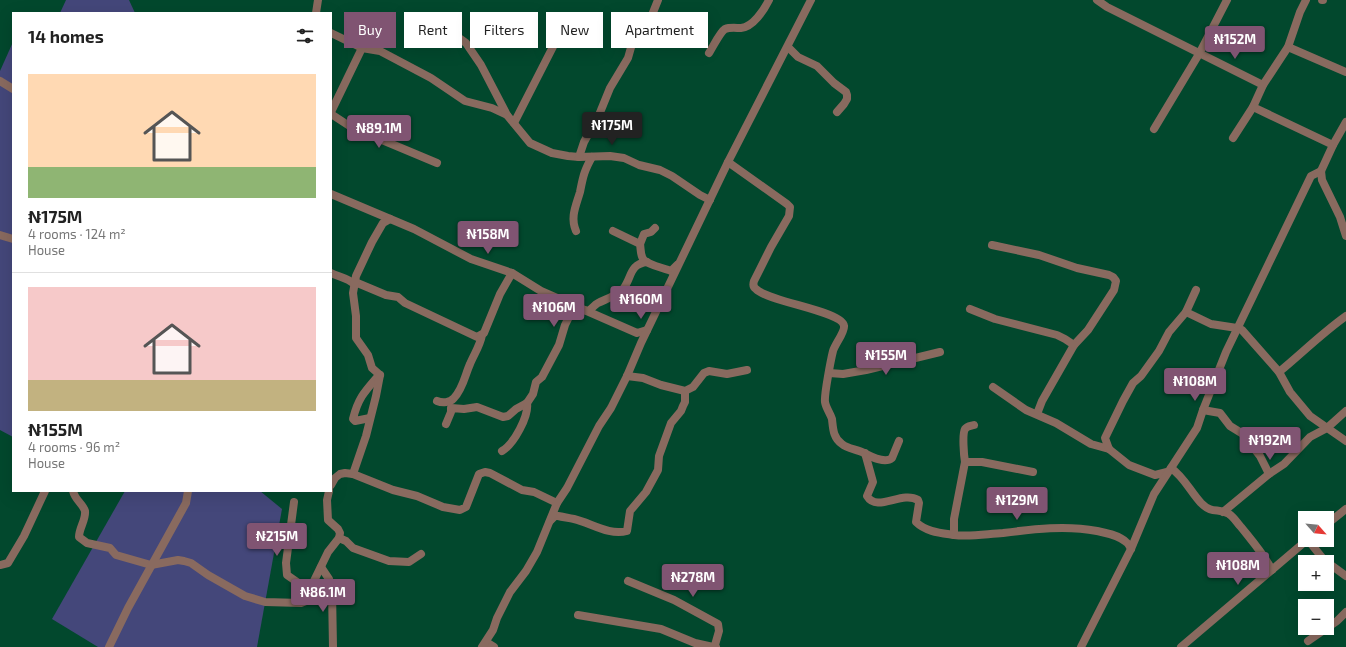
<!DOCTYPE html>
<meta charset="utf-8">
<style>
:root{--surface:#fff;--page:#f6f6f6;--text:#222;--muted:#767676;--line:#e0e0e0;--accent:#805472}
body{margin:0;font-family:"Exo 2",sans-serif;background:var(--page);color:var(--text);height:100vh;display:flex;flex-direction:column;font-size:15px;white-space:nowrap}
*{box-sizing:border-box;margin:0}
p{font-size:13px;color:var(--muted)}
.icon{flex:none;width:22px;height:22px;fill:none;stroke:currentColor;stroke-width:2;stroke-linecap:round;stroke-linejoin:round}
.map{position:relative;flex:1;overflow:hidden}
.side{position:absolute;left:12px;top:12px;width:320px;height:480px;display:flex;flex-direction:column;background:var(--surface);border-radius:0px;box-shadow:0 4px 16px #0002}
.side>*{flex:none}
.banner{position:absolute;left:344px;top:12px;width:380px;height:36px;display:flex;gap:8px}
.needle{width:26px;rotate:117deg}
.buttons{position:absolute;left:1298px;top:511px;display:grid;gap:8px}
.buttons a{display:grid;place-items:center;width:36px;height:36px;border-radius:0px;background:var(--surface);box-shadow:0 4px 16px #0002;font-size:20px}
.price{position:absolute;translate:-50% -34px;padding:0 9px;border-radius:4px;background:var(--accent);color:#fff;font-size:13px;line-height:26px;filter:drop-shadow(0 1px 2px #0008)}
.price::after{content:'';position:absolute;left:50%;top:24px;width:12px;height:9px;margin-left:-6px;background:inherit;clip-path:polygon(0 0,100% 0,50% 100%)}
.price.on{background:#222;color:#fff}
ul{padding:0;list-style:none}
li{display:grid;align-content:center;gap:8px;height:212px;padding:0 16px}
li+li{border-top:1px solid var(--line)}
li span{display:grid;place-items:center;height:124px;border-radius:0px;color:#555}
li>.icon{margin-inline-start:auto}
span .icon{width:72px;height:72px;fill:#fffc;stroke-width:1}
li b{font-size:17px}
h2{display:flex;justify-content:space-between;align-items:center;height:48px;padding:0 16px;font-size:17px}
.chip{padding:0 14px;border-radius:0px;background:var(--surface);box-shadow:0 4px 16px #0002;font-size:14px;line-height:36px}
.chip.on{background:var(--accent);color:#fff}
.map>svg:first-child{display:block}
</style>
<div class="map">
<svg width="1346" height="647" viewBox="0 0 1346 647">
<rect width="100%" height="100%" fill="#02482d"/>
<!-- green -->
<g fill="#44477a">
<path d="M 66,0 L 129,0 L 135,13 L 60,13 Z"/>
<path d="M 13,42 L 13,437 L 0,430 L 0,71 Z"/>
<path d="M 125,491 L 260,491 L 282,509 L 257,647 L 98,647 L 52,619 Z"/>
</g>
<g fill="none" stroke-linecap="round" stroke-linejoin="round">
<!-- minor -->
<g stroke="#896a5f" stroke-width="8">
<path d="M 1097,0 L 1107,7 L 1263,85"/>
<path d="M 1322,0 L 1323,0"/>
<path d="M 316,13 L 318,0"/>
<path d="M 331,33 L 362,48 L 380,51 L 431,78 L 465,101 L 492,108 L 507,115"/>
<path d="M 455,35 L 466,43 L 481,65 L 507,115 L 530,143 L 552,153 L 568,156 L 579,157 L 610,156 L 624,158 L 639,165 L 660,170 L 672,176 L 700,195 L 710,200"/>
<path d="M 788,47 L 798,57 L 817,66 L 834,83 L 846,92 L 847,95 L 847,99 L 844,104 L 837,112"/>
<path d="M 1288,47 L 1346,72"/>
<path d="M 709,53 C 713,47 720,32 725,29 C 730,27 736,28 741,28 C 753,27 764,10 769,0"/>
<path d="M 0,81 L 13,89"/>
<path d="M 1253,107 L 1333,145"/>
<path d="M 331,112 L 362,48"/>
<path d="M 331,114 L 351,127 L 437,163"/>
<path d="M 1346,122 L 1333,145 L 1321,171 L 1322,180 L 1340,217 L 1346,236"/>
<path d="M 514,123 L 558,37 L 567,22"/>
<path d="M 1154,129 L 1199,54 L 1227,0"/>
<path d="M 1233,138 L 1253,107 L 1263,85 L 1288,47 L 1300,12 L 1306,0"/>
<path d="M 579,157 L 584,142 L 599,115 L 610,88 L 628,58 L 632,44 L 652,15 L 658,0"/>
<path d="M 728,162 L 787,204 L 790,207 L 789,216 L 771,247 L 754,281 C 753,284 753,287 756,289 C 768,302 843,311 844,326 C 845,332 835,344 833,351 C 831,359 824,395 825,402 C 826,408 830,413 832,419 C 833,428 833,438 842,444 C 848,449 857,449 864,453 C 872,457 885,464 892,458 L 899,441"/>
<path d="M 331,194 L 414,229 L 471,259 L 512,273 L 541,291 L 637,333 L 647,330"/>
<path d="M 576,231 C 570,217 576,206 580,192 C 583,177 584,171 592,157"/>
<path d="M 613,231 L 640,244 C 641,249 640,256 644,260 C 648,265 664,268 671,271 L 677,265"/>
<path d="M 0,235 L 13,239"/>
<path d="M 640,244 L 644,234 L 651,232 L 655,228"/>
<path d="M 992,245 L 1039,255 L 1077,268 L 1109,275 L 1113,277 L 1116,281 L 1114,290 L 1088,330 L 1074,345 L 1042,401 L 1037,414"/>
<path d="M 331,273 C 339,277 348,278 354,284"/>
<path d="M 355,282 L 386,295 L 398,297 L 405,303 L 477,337 L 484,333 L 500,294 L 512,273"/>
<path d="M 970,309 L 995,319 L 1057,335 L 1065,339 L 1074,345"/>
<path d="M 1186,312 L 1211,324 L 1237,328 L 1242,330 L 1279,372 L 1290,392 L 1310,416 L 1346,441"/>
<path d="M 1279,372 C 1301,354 1322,333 1346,316"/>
<path d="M 829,373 L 843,374 L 866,370 L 940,352"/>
<path d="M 380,375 L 372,368 L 368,355 L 356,338 L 356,316 L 353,293 L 356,276 L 372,242 L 383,223 L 390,219"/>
<path d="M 627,376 L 643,378 L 661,385 L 685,391 L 693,387 L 704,373 L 709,371 L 727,374 L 747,370"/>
<path d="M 993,387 L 1026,410 L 1056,423 L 1091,444 L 1109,449"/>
<path d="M 437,401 C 442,403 450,403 454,398 C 463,389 465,375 470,364 C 474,354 480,346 482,335"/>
<path d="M 1203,410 L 1220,413 L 1230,426 L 1243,434 L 1260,456 L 1269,474"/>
<path d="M 370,418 L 355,421 L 353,419 C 358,398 365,391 379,375"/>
<path d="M 446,424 L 451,412 L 451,408 L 464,409 L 477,407 L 503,417 L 508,416 L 516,409 L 527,403 L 533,394 L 536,382 L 542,377 L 559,345 L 565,325 L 569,317 L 574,311 L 579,309 L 588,311 C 592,309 594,305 598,303 C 606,299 616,296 623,289 C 632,278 629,264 647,262"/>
<path d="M 974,425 C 971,426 967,426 965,429 C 962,434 964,456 965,462 L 954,519 L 954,535 C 970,537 986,534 1003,533 C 1034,529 1066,525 1097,531 C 1106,533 1119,535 1126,542 C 1128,543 1130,547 1131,549"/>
<path d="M 502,451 C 514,444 529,416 527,403"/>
<path d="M 865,453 L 873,482 L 867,496 C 877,513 902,490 918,500 L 919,503 L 916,522 C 926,532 941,533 954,535"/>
<path d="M 965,462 L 982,462 L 1033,472"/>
<path d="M 1171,468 C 1184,477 1190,491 1201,503 C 1213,515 1218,507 1229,514 C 1234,517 1237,523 1241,527 C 1253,542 1263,553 1272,570"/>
<path d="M 1167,472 L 1155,475 L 1129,465 L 1109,449 L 1105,438 L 1123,401 L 1133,383 L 1141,376 L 1159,351 L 1169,332 L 1186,312 L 1196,290"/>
<path d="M 353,474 L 366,436 L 376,396 L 380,375"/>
<path d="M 331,485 L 335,478 L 340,474 L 345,473 L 353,474 L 393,490 L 417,496 L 443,507 L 460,510 L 466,507 L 479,474 L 485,472 L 490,473 L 522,490 L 534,492 L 557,503"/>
<path d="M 73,491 C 75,500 83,504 85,511 C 86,520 79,528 79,537 L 87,543 L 110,548 L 116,555 L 151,565 L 178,560 L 184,561 L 191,563 L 208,575 L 245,596 L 265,602 L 301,603 L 306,601 L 312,585 L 328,552 L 339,538 L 340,533 L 338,529 L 328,520 L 327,500 L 329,491"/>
<path d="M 294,502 L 286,563 L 287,575 L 310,591"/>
<path d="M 1223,512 L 1269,474 L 1284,464 L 1310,437 L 1327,428 L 1346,411"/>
<path d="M 550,521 L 555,516 L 558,516 C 563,517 569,518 574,519 C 591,523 609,536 627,531 L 630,511 L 646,492 L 658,470 L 659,456 L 671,423 L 681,411 L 683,406 L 685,402 L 685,391"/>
<path d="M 1327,524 L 1346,509"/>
<path d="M 339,538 L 346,541 L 353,548 L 389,561 L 409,562 L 421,554"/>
<path d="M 1308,540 L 1324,560 L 1346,576"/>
<path d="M 0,565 L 8,563 L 24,536 L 45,491"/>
<path d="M 321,567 L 329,579 L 332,591 L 333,647"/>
<path d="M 628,581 L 674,600 L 718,624 L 719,631 L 715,645 L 716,647"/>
<path d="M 578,615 L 661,629 L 695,643 L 713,647"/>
<path d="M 1308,641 L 1337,621 L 1346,612"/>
<path d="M 486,642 L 494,647"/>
<path d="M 109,647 L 128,608 L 186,503 L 188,491"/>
<path d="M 482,647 L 493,630 L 497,618 L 510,592 L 526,571 L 537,552 L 557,503 L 567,488 L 599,426 L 611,408 L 627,376 L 641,343 L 728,162 L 811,0"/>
<path d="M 1081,647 L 1131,549 L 1154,494 L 1197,428 L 1203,410 L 1226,352 L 1311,176 L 1321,171"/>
<path d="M 1181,647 L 1307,540"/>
</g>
</g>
</svg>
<div class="buttons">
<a><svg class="needle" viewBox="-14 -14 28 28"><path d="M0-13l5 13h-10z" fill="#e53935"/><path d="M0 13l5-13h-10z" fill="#767676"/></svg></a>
<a>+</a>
<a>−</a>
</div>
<b class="price" style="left:1235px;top:60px">₦152M</b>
<b class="price on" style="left:612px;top:146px">₦175M</b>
<b class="price" style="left:379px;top:149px">₦89.1M</b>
<b class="price" style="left:488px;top:255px">₦158M</b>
<b class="price" style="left:641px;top:320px">₦160M</b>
<b class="price" style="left:554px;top:328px">₦106M</b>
<b class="price" style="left:886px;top:376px">₦155M</b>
<b class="price" style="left:1195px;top:402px">₦108M</b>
<b class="price" style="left:1270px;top:461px">₦192M</b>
<b class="price" style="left:1017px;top:521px">₦129M</b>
<b class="price" style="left:277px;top:557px">₦215M</b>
<b class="price" style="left:1238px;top:586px">₦108M</b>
<b class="price" style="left:693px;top:598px">₦278M</b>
<b class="price" style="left:323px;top:613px">₦86.1M</b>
<div class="banner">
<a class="chip on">Buy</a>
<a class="chip">Rent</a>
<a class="chip">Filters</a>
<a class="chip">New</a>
<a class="chip">Apartment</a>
</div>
<section class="side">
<h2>14 homes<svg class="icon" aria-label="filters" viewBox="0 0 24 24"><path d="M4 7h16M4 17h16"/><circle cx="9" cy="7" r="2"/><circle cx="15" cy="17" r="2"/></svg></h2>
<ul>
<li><span style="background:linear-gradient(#ffd9b3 75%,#8fb573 0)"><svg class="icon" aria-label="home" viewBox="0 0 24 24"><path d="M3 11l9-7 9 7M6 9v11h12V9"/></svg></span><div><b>₦175M</b><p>4 rooms · 124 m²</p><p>House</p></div></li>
<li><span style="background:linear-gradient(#f6c9c9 75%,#c2b280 0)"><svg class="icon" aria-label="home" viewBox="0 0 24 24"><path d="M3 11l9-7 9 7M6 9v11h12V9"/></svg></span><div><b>₦155M</b><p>4 rooms · 96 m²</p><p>House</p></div></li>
</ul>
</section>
</div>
